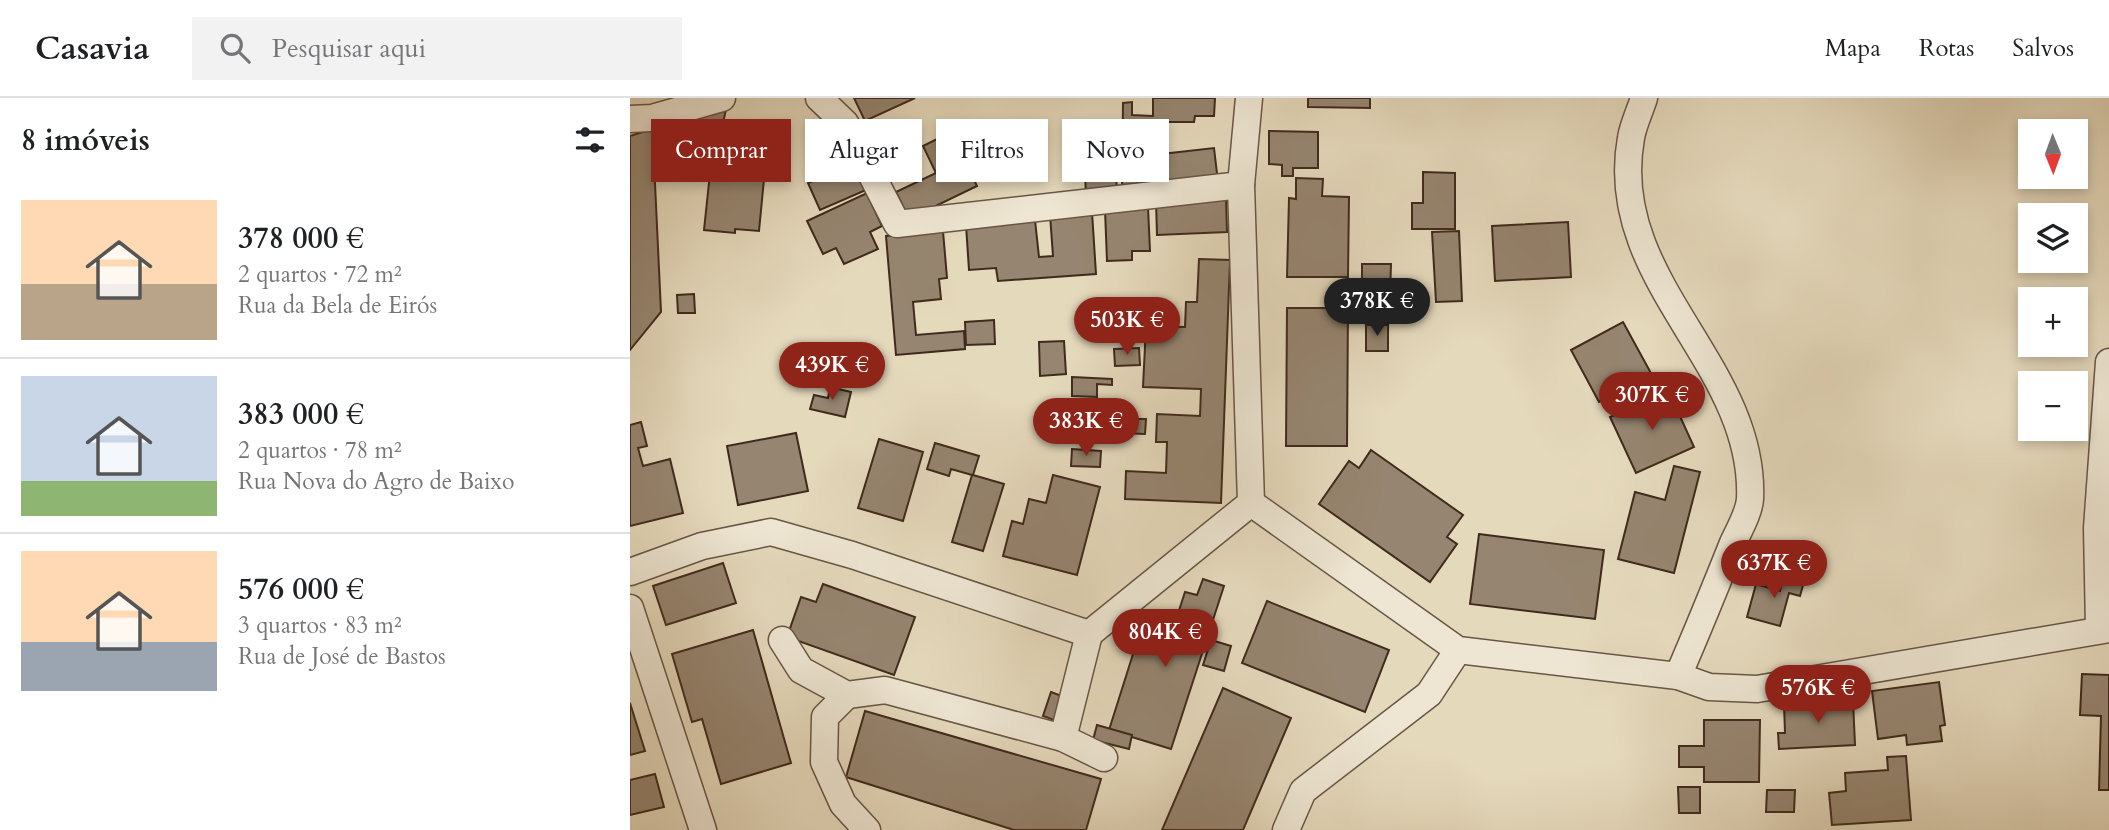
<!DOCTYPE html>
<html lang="pt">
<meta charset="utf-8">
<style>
:root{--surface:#fff;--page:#f2f2f2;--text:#202124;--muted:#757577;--line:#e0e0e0;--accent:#8f2418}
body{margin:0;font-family:Cardo,serif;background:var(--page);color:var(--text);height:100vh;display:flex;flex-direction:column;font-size:26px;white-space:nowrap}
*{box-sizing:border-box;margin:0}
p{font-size:23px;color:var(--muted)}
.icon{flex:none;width:38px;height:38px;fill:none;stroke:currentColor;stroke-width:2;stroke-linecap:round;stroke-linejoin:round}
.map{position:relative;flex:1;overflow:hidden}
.panel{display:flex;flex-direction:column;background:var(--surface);width:630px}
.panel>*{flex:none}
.banner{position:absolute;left:21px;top:21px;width:665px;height:63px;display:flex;gap:14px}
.needle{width:46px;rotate:179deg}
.tools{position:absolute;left:1388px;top:21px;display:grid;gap:14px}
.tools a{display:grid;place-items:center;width:70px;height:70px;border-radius:0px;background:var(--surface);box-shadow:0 4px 10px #0003;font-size:35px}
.price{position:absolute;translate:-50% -60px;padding:0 16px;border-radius:24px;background:var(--accent);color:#fff;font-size:23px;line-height:46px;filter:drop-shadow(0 2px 4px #0008)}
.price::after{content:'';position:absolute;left:50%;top:42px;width:21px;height:16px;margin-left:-10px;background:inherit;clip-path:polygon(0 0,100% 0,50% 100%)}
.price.selected{background:#222;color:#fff}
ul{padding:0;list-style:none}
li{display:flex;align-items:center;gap:21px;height:175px;padding:0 21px}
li+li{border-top:2px solid var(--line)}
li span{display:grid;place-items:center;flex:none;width:196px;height:140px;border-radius:0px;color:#555}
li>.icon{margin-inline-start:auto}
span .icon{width:84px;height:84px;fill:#fffc;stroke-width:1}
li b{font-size:30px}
h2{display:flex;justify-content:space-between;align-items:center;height:84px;padding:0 21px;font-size:30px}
.tag{padding:0 24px;border-radius:0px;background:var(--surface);box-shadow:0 4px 10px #0003;font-size:24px;line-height:63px}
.tag.selected{background:var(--accent);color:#fff}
header{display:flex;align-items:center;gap:42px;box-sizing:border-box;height:98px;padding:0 35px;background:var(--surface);border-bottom:2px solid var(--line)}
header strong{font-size:33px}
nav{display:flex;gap:38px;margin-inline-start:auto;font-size:24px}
.search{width:490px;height:63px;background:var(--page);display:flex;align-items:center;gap:18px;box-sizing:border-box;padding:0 24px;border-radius:0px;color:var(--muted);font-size:26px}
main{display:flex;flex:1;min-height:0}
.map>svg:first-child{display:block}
</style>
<header>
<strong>Casavia</strong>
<div class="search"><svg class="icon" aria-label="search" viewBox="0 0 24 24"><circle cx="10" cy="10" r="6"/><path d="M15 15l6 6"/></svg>Pesquisar aqui</div>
<nav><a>Mapa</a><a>Rotas</a><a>Salvos</a></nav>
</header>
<main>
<section class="panel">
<h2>8 imóveis<svg class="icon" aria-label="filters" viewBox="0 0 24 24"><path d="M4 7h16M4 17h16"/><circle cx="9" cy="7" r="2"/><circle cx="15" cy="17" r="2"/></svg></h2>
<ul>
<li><span style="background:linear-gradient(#ffd9b3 60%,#b9a48a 0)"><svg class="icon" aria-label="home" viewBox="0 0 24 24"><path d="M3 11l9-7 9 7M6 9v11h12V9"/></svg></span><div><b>378 000 €</b><p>2 quartos · 72 m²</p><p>Rua da Bela de Eirós</p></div></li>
<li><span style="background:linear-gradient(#c9d6e8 75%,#8fb573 0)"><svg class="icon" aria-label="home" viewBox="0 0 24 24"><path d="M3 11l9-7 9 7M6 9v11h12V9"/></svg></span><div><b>383 000 €</b><p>2 quartos · 78 m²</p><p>Rua Nova do Agro de Baixo</p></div></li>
<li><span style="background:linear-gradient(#ffd9b3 65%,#9aa5b1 0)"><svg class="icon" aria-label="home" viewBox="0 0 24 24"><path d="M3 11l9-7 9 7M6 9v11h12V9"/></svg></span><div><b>576 000 €</b><p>3 quartos · 83 m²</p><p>Rua de José de Bastos</p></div></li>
</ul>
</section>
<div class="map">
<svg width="1479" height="732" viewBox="0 0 1479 732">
<rect width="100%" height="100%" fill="#e5d9bc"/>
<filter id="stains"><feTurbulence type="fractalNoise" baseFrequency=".00286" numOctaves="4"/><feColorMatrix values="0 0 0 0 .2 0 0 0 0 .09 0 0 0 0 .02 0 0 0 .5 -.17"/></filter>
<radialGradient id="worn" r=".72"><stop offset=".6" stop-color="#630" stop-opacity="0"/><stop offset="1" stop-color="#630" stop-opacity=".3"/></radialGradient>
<!-- building -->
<g fill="#968570" stroke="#402a1d" stroke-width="2">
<path d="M 224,0 L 285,0 L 235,23 Z"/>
<path d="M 523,0 L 585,0 L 584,18 L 565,18 L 564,24 L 538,24 L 537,39 L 507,38 L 507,92 L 492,92 L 493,5 L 502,4 L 502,17 L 523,18 Z"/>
<path d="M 678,0 L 740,0 L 740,10 L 678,9 Z"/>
<path d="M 97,7 L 88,47 L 24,64 L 31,214 L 0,252 L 0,38 Z"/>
<path d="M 248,22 L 275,66 L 256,78 L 228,35 Z"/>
<path d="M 639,33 L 688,34 L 688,70 L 663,70 L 663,78 L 652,78 L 652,67 L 639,66 Z"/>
<path d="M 321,34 L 347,88 L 279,121 L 266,94 L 306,75 L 293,48 Z"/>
<path d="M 211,44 L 220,63 L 224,61 L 236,92 L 190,112 L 178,85 L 194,79 L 184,55 Z"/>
<path d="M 485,48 L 487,98 L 456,99 L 454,49 Z"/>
<path d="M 584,50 L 588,84 L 527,91 L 523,57 Z"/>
<path d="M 793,74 L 825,75 L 825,131 L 782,131 L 782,105 L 793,105 Z"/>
<path d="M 80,75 L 134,81 L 129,133 L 105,131 L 105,135 L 74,132 Z"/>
<path d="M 666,80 L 693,81 L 692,98 L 719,99 L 718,179 L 657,179 L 659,100 L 666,101 Z"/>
<path d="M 237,95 L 252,128 L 240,134 L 248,151 L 214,166 L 206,150 L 193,156 L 177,123 Z"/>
<path d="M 596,100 L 597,134 L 527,137 L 526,103 Z"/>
<path d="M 518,109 L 520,153 L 502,153 L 502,162 L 477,163 L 475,112 Z"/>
<path d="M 462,114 L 466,176 L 368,183 L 366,170 L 339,172 L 336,127 L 405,122 L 409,159 L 423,158 L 420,117 Z"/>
<path d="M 938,124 L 941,179 L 865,183 L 862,128 Z"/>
<path d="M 313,133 L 317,180 L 309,181 L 311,201 L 283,204 L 286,237 L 334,233 L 335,251 L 266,257 L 256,138 Z"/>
<path d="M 829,133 L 832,203 L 806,204 L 802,134 Z"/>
<path d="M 569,161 L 600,162 L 591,405 L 495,401 L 496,373 L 536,375 L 537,344 L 526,344 L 527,316 L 570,318 L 571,291 L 513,289 L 516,228 L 555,229 L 556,204 L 567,204 Z"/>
<path d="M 732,166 L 761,166 L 760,197 L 732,196 Z"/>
<path d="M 64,196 L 65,215 L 48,215 L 47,197 Z"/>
<path d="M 657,210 L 718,210 L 717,348 L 656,348 Z"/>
<path d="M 364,222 L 365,246 L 336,247 L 335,224 Z"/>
<path d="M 993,224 L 1022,277 L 969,304 L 941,252 Z"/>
<rect x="736" y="227" width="22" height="26"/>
<path d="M 434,243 L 436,276 L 410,278 L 409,244 Z"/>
<path d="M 509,250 L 510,267 L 485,268 L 484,251 Z"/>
<path d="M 442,279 L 482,281 L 482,287 L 467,286 L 467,299 L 442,298 Z"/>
<path d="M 200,289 L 221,294 L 215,319 L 180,311 L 184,297 L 198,300 Z"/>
<path d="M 1038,292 L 1064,349 L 1006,375 L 980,319 Z"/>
<path d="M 436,317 L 461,318 L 461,333 L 436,333 Z"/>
<path d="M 488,321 L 516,321 L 515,336 L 488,335 Z"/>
<path d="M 11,324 L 17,348 L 8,350 L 13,368 L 40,361 L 53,415 L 0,428 L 0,327 Z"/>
<path d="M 166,335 L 178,393 L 108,407 L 97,348 Z"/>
<path d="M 249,341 L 293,354 L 273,423 L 228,410 Z"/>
<path d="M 305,345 L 349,358 L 343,377 L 374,386 L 353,453 L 322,444 L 342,377 L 321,371 L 319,378 L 297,371 Z"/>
<path d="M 442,351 L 471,353 L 470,369 L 441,368 Z"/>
<path d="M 741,352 L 833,417 L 817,439 L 827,446 L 800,484 L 689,406 L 719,363 L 729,370 Z"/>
<path d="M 1044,368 L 1070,374 L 1044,475 L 988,461 L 1005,394 L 1035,402 Z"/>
<path d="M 423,377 L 470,389 L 447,477 L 373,458 L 382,423 L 393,426 L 399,401 L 416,405 Z"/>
<path d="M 849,436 L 974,452 L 965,521 L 840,506 Z"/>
<path d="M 93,465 L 106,505 L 36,527 L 23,488 Z"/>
<path d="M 1155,474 L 1175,480 L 1170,498 L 1159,495 L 1150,528 L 1117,519 L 1126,486 L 1150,493 Z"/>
<path d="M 573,481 L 594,488 L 541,651 L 479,632 L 516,515 L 545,525 L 555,494 L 567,497 Z"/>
<path d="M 193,486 L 285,519 L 264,577 L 157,539 L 171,499 L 186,504 Z"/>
<path d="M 637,503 L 759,552 L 735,614 L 612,565 Z"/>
<path d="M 123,532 L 161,665 L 91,686 L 72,621 L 62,624 L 42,556 Z"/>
<path d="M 581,542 L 601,548 L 594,573 L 573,567 Z"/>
<path d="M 1452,576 L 1479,577 L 1479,692 L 1469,692 L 1471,618 L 1450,617 Z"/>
<path d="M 1309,584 L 1315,627 L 1310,628 L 1312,643 L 1277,647 L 1276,637 L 1248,641 L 1242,593 Z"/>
<path d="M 593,590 L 661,620 L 613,732 L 532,732 Z"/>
<path d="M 421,594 L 437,600 L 429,624 L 413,618 Z"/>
<path d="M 1223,603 L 1225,647 L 1149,651 L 1148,635 L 1155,635 L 1154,606 Z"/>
<path d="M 0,605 L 15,653 L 0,657 Z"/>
<path d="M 235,613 L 471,681 L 456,732 L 384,732 L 216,679 Z"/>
<path d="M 1074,622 L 1130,622 L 1129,684 L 1074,684 L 1074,669 L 1049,669 L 1049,648 L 1074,648 Z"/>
<path d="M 467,627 L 502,637 L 499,651 L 463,642 Z"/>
<path d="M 1276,658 L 1281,722 L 1202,727 L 1199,695 L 1216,693 L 1215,675 L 1258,672 L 1257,659 Z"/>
<path d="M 25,676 L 34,709 L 0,717 L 0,682 Z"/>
<path d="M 1048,689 L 1070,689 L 1070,715 L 1049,715 Z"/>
<path d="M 1137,692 L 1165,692 L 1164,714 L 1136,714 Z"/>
</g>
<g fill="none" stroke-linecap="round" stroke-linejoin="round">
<defs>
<g id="minor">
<path d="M 189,0 L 215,25 L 267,126 L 611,87"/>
<path d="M 619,0 L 611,87 L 621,405"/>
<path d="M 1014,0 C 1010,13 1003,27 1001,40 C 975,183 1126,266 1120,401 C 1119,415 1109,432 1103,445 C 1085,490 1067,534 1048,578"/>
<path d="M 0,21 L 22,20 L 92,0"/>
<path d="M 621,405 L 828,552 L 1048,578 L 1079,589 L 1127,591 L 1479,531"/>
<path d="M 0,474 L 72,448 L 141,434 L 222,457 L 459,536"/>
<path d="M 0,510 L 73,732"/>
<path d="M 1469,530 L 1467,430 L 1479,264"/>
<path d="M 459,536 L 621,405"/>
<path d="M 152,542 L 171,572 L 217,597 L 255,592 L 433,640 L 474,660"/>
<path d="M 217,597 L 195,619 L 194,664 L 213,706 L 237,732"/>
<path d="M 433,640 L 459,536"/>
<path d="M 656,732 L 673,693 L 799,596 L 828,552"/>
</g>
</defs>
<!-- minor casing -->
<use href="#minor" stroke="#695645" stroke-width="29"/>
<!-- minor -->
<use href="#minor" stroke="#eee6d3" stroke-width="26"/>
</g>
<rect width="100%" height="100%" filter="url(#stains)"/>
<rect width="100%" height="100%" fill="url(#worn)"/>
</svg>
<div class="tools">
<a><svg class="needle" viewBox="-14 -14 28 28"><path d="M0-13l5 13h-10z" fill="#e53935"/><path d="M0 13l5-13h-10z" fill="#757577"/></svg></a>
<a><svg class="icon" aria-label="layers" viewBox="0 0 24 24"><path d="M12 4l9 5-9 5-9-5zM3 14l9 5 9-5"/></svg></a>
<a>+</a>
<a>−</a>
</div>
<b class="price selected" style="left:747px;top:240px">378K €</b>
<b class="price" style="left:497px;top:259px">503K €</b>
<b class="price" style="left:202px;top:304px">439K €</b>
<b class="price" style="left:1022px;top:334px">307K €</b>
<b class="price" style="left:456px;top:360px">383K €</b>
<b class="price" style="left:1144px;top:502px">637K €</b>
<b class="price" style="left:535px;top:571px">804K €</b>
<b class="price" style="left:1188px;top:627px">576K €</b>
<div class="banner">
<a class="tag selected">Comprar</a>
<a class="tag">Alugar</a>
<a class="tag">Filtros</a>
<a class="tag">Novo</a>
</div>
</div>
</main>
